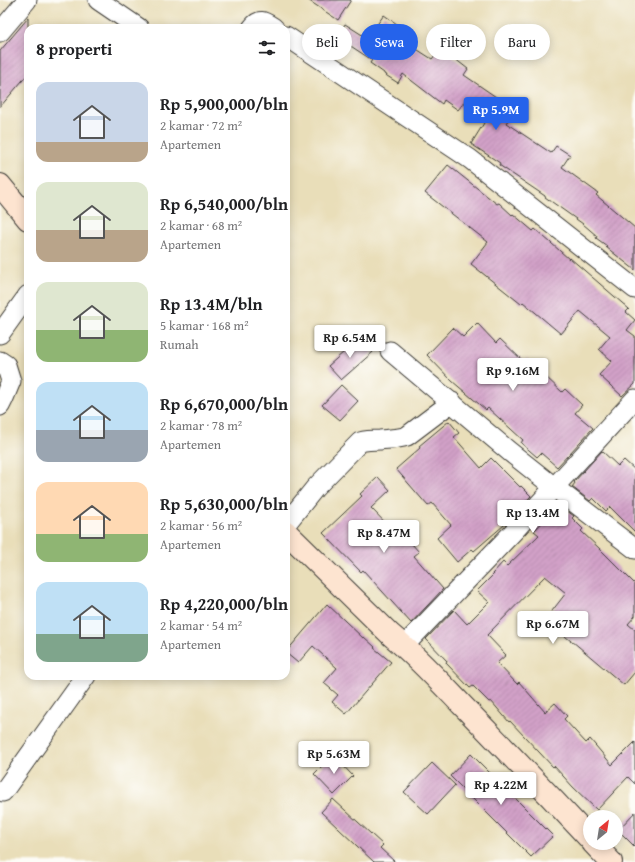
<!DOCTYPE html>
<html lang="id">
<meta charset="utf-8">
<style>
:root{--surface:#fff;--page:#f2f2f2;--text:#202124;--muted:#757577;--accent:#2563eb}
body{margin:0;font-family:"Gentium Book Plus",serif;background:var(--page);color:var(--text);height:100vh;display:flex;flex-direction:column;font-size:15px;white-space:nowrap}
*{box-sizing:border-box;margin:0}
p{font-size:13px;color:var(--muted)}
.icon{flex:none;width:22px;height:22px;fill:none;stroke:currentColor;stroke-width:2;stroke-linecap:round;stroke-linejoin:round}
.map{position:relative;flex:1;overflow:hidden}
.details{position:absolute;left:24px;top:24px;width:266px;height:656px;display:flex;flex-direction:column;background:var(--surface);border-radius:12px;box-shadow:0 2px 10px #0003}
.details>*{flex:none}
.hud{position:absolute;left:302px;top:24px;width:273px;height:36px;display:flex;gap:8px}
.needle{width:26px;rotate:30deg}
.tools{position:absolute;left:583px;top:810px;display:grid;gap:8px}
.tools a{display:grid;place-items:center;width:40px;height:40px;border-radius:50%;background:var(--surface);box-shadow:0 2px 10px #0003;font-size:20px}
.price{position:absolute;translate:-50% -34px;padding:0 9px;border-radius:4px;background:#fff;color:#222;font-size:13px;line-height:26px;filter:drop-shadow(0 1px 2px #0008)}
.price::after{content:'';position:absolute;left:50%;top:24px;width:12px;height:9px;margin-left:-6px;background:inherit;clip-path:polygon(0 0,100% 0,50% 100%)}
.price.active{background:var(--accent);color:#fff}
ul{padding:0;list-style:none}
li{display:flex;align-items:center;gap:12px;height:100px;padding:0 12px}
li span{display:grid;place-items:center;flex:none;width:112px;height:80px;border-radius:12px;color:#555}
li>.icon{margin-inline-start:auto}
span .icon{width:48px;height:48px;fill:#fffc;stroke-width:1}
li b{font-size:17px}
h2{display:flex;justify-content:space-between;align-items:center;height:48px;padding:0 12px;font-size:17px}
.pill{padding:0 14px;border-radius:18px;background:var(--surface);box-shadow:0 2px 10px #0003;font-size:14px;line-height:36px}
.pill.active{background:var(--accent);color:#fff}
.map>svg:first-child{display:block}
</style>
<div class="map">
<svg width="635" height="862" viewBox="0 0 635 862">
<defs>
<pattern id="building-hatch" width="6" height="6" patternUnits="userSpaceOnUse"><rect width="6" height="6" fill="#d1a0c7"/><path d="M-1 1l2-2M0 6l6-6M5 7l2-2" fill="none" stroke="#b389aa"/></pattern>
</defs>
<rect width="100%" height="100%" fill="#fdfcf7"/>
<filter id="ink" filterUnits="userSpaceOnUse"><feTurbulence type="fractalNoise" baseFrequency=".025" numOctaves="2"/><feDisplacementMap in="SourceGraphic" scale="8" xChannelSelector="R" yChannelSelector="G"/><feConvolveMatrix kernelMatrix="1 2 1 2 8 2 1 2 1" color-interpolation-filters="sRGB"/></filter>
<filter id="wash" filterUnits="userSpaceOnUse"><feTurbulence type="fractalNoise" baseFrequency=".012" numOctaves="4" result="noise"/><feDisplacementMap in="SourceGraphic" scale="16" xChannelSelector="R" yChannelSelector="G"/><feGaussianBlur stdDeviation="0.9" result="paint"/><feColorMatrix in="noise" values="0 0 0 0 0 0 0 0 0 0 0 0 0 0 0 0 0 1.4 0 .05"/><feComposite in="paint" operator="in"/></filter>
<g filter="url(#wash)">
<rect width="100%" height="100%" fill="#e9deb9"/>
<g id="blocks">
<!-- building -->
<g fill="url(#building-hatch)">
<path d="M 308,0 L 351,0 L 338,20 Z"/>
<path d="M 384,15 L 410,33 L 404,41 L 432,59 L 441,48 L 468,69 L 464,75 L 515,110 L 506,123 L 551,153 L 556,146 L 570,155 L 562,167 L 598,193 L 596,195 L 635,228 L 635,270 L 606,247 L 607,246 L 596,238 L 597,236 L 583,224 L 545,197 L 545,196 L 499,165 L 500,163 L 471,144 L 489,115 L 466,100 L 458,110 L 444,100 L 442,104 L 403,74 L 398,83 L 384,74 L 384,73 L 370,63 L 372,60 L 337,37 L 345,24 L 367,38 Z"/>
<path d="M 28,18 L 28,74 L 0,107 L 0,51 Z"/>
<path d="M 448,165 L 497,204 L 499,203 L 512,215 L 513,214 L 533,231 L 535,229 L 551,243 L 569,259 L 570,258 L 629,309 L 626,312 L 635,320 L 627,330 L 635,336 L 635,384 L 622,396 L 599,375 L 612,361 L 599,349 L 610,336 L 580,311 L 561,334 L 523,302 L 521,304 L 471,264 L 488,242 L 425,193 Z"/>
<path d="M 477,323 L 496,343 L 500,339 L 524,362 L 527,359 L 562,392 L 565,389 L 582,405 L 575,413 L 593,428 L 557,467 L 541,453 L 537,457 L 521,443 L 523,440 L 488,408 L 486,410 L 452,381 L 427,355 L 453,328 L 463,337 Z"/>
<path d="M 360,338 L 373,352 L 341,380 L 328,366 Z"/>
<path d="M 341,385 L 358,401 L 340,420 L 322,405 Z"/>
<path d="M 449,421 L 459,433 L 454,437 L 481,468 L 491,458 L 520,487 L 521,486 L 531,496 L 504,525 L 474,551 L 472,549 L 457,562 L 437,538 L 451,525 L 432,503 L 428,506 L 396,469 L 420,448 L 419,446 Z"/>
<path d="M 602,451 L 618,466 L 624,460 L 635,470 L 635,532 L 610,507 L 606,511 L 593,498 L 590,501 L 572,487 L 575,483 L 574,482 Z"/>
<path d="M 378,477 L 390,490 L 371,508 L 401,539 L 405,536 L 419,552 L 414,556 L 443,589 L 411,623 L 363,570 L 361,572 L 323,533 L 362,496 L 360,494 Z"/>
<path d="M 559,505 L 574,516 L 572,518 L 583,529 L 581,531 L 600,549 L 635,584 L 635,616 L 628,624 L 635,630 L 635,672 L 624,685 L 572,641 L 571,641 L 545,620 L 566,593 L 545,576 L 487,635 L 506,655 L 497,663 L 517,684 L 519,682 L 545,712 L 555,703 L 567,716 L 564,719 L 586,743 L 590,739 L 612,765 L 635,742 L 635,784 L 628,777 L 597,810 L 573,787 L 554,766 L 553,767 L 510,721 L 509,722 L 491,701 L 489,702 L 473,686 L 470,688 L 446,663 L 447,661 L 426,639 L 454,610 L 467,624 L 489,602 L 477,591 L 494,574 L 493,573 L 503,562 L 507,566 L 539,535 L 534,531 Z"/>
<path d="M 327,604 L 363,638 L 364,637 L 375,647 L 374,648 L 391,662 L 346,714 L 332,702 L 338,695 L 324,683 L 337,668 L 313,646 L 298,663 L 286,653 L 286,652 Z"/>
<path d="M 471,754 L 553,836 L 531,857 L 450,776 Z"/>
<path d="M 333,755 L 353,776 L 334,795 L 314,774 Z"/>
<path d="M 432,763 L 455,785 L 428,814 L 404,792 Z"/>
<path d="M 333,799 L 383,845 L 380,848 L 395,862 L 374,862 L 321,812 Z"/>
<path d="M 635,812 L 635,847 L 618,830 Z"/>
</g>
</g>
</g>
<g filter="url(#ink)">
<use href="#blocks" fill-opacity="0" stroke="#3b3934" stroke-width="1"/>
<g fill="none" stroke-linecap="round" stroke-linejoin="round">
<defs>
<g id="minor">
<path d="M 98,0 L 139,28"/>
<path d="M 252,28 C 260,17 265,22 274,28"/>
<path d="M 0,32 L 27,0"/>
<path d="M 286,36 L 470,159 L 635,289"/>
<path d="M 0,334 L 28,295"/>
<path d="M 390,351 L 510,452 L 554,487 L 635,549"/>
<path d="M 0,361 L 6,365 L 11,381 L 4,398 L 0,406"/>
<path d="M 286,524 L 315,488 L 360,442 C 367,440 373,440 380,440 C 389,439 398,439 407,436 L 452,402"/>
<path d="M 404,646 L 515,530 L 635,399"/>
<path d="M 3,792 L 86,676"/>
</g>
<g id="secondary">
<path d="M 0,185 L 28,219"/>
<path d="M 286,532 L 391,635 C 416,656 439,681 462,705 C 505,749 548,794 590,839"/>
<path d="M 593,843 L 611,862"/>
</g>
</defs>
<!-- minor casing -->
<use href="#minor" stroke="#3b3934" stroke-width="21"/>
<!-- secondary casing -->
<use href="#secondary" stroke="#3b3934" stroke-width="24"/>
<!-- minor -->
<use href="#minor" stroke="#fff" stroke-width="19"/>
<!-- secondary -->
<use href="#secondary" stroke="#fde4d0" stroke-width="22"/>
</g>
</g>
</svg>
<div class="tools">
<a><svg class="needle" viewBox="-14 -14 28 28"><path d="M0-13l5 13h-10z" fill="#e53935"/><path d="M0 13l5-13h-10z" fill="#757577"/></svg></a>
</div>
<b class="price active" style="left:496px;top:131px">Rp 5.9M</b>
<b class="price" style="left:350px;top:359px">Rp 6.54M</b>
<b class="price" style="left:513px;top:392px">Rp 9.16M</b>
<b class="price" style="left:533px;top:534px">Rp 13.4M</b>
<b class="price" style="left:384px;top:554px">Rp 8.47M</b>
<b class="price" style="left:553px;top:645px">Rp 6.67M</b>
<b class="price" style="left:334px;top:775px">Rp 5.63M</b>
<b class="price" style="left:501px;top:806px">Rp 4.22M</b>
<div class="hud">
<a class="pill">Beli</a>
<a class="pill active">Sewa</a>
<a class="pill">Filter</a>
<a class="pill">Baru</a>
</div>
<section class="details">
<h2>8 properti<svg class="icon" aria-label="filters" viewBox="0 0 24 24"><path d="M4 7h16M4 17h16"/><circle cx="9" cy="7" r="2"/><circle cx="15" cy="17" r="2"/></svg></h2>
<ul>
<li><span style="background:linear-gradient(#c9d6e8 75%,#b9a48a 0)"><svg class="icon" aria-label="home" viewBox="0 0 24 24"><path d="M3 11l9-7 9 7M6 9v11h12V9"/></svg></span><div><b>Rp 5,900,000/bln</b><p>2 kamar · 72 m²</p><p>Apartemen</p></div></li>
<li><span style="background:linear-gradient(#dfe7d0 60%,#b9a48a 0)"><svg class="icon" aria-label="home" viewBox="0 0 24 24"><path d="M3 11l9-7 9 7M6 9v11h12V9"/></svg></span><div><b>Rp 6,540,000/bln</b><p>2 kamar · 68 m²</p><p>Apartemen</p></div></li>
<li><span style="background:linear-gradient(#dfe7d0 60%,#8fb573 0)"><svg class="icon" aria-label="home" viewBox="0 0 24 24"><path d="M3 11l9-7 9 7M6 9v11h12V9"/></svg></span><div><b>Rp 13.4M/bln</b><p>5 kamar · 168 m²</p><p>Rumah</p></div></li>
<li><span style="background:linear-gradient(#bfe0f5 60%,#9aa5b1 0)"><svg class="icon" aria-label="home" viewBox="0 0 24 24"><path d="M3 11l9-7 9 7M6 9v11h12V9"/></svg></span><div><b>Rp 6,670,000/bln</b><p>2 kamar · 78 m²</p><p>Apartemen</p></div></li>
<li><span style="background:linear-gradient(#ffd9b3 65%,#8fb573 0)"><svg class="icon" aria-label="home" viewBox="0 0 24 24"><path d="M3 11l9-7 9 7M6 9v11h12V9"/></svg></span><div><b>Rp 5,630,000/bln</b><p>2 kamar · 56 m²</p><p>Apartemen</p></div></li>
<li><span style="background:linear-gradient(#bfe0f5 65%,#7fa58c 0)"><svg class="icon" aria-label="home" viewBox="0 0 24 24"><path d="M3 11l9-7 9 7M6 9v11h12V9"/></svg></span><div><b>Rp 4,220,000/bln</b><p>2 kamar · 54 m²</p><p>Apartemen</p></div></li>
</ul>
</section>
</div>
